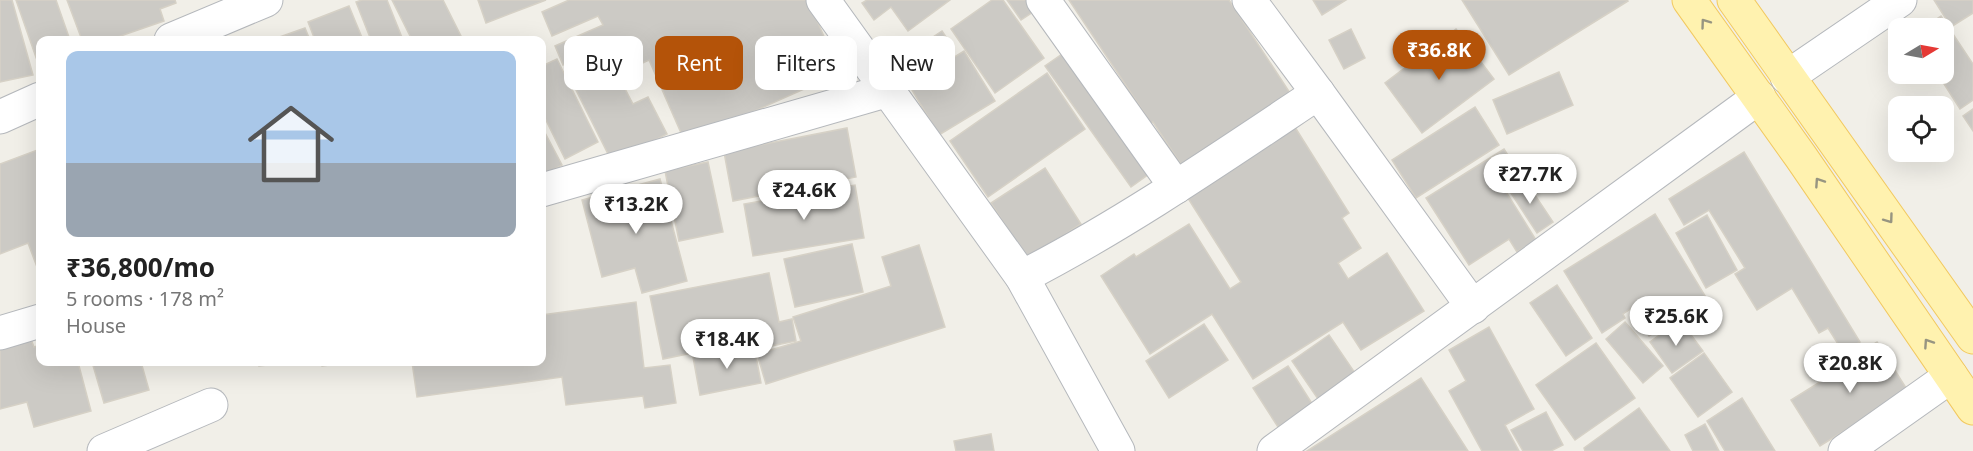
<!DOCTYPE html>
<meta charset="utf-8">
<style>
:root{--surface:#fff;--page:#f6f6f6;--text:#222;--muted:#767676;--accent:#b45309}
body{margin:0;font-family:"Noto Sans",sans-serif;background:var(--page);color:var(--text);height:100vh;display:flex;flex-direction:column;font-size:22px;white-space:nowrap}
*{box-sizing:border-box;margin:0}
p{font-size:20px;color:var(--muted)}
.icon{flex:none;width:33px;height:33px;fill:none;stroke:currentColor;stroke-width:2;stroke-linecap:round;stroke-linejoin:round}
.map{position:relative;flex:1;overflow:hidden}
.side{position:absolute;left:36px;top:36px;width:510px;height:330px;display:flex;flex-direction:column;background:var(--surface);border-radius:12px;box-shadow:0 6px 24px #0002}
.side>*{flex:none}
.guide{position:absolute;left:564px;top:36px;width:570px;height:54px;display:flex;gap:12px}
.needle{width:39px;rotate:80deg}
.buttons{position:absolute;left:1888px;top:18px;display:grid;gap:12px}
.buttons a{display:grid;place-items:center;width:66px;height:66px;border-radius:12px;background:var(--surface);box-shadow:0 6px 24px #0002;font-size:30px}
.price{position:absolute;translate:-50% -51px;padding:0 14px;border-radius:21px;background:#fff;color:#222;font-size:20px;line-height:39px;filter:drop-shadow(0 2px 3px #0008)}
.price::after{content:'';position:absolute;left:50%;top:36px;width:18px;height:14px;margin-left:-9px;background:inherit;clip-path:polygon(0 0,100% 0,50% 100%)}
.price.active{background:var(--accent);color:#fff}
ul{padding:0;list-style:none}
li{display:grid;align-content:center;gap:12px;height:318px;padding:0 30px}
li span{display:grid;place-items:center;height:186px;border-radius:12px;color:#555}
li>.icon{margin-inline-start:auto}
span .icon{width:108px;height:108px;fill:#fffc;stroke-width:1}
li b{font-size:26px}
.chip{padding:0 21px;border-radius:12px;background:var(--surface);box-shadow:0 6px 24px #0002;font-size:21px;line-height:54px}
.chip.active{background:var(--accent);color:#fff}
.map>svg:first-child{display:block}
</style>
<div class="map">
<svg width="1973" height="451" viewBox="0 0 1973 451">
<rect width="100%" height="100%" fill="#f1efe8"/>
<!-- building -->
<g fill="#cccac5" stroke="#d6d1c6" stroke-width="1.5">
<path d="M 0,0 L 12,0 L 33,75 L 0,82 Z"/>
<path d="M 16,0 L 56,0 L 70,40 L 40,40 L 40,66 L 39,66 Z"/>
<path d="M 67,0 L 175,0 L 176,3 L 160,9 L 164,21 L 109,40 L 82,40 Z"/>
<path d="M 362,0 L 387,0 L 403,40 L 371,40 L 356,2 Z"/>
<path d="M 392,0 L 443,0 L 463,40 L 412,40 Z"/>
<path d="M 478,0 L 546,0 L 486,23 Z"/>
<path d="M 569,0 L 808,0 L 840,73 L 685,142 L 649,60 L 621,73 L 609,45 L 563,65 L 555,46 L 603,25 L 598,16 L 552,36 L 542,12 Z"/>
<path d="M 867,0 L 950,0 L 908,31 L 891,7 L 874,20 L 862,3 Z"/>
<path d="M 992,0 L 1003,0 L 1044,58 L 995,93 L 951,29 Z"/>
<path d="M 1007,0 L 1033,0 L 1039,8 L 1021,20 Z"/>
<path d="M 1069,0 L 1229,0 L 1292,96 L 1184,169 L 1153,122 L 1151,123 Z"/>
<path d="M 1313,0 L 1346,0 L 1322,15 Z"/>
<path d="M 1462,0 L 1627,0 L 1628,1 L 1509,75 Z"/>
<path d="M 1934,0 L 1973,0 L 1973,13 L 1951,27 Z"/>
<path d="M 349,6 L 363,40 L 315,40 L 308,22 Z"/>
<path d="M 1941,16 L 1973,64 L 1973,100 L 1960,109 L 1944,84 L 1952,79 L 1944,67 L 1944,28 L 1923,28 Z"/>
<path d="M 305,28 L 310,40 L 271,40 Z"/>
<path d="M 1351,29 L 1365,58 L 1344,69 L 1329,40 Z"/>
<path d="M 1456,29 L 1494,79 L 1422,133 L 1385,83 Z"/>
<path d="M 942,31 L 954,49 L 907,81 L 894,63 Z"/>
<path d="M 964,51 L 995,101 L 939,135 L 909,85 Z"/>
<path d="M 1065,52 L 1149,174 L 1131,187 L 1045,66 Z"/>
<path d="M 557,59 L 598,142 L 565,159 L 542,112 L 542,66 Z"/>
<path d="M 611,62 L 633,104 L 648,97 L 667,134 L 612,162 L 572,82 Z"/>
<path d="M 1559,72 L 1573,105 L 1507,134 L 1493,100 Z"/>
<path d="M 1047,73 L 1085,129 L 988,197 L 950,141 Z"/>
<path d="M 1475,107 L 1499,145 L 1416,198 L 1392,160 Z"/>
<path d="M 1973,109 L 1973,131 L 1963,116 Z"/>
<path d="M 1293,124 L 1349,213 L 1342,218 L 1361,248 L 1338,263 L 1348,279 L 1387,253 L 1424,311 L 1361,350 L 1343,322 L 1253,379 L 1212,314 L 1150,354 L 1101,276 L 1134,254 L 1136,257 L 1189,224 L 1230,289 L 1241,282 L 1184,192 Z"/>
<path d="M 542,127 L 562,165 L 542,176 Z"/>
<path d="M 847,128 L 856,177 L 733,201 L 724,152 Z"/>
<path d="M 40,149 L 40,275 L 28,243 L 0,254 L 0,164 Z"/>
<path d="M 1504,149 L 1521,176 L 1503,187 L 1536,240 L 1517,252 L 1509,239 L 1469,265 L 1426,198 Z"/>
<path d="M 1744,152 L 1860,342 L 1843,352 L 1828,328 L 1819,333 L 1792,288 L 1757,310 L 1735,274 L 1745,268 L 1709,210 L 1684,225 L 1669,199 Z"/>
<path d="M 708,162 L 723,232 L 679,241 L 665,171 Z"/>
<path d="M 1045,168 L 1081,224 L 1027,259 L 991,203 Z"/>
<path d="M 1523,177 L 1553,222 L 1537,233 L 1507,187 Z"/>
<path d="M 660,179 L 687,281 L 642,293 L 635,268 L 602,277 L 582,200 Z"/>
<path d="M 855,185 L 864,238 L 753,256 L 744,204 Z"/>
<path d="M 1655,214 L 1707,299 L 1649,336 L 1632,308 L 1623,314 L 1625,318 L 1602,333 L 1564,271 Z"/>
<path d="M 1707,215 L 1737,270 L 1706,288 L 1676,233 Z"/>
<path d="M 852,244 L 863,292 L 795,307 L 784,259 Z"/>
<path d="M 919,245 L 945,327 L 766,384 L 757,354 L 801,341 L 793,317 L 891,286 L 882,257 Z"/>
<path d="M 769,273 L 779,322 L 792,319 L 796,341 L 757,349 L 755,340 L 663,359 L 650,296 Z"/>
<path d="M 1557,285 L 1592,338 L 1566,356 L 1530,303 Z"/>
<path d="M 636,302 L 644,368 L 670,365 L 676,403 L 645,408 L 643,396 L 566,405 L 562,377 L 417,397 L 412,362 L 542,362 L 542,315 Z"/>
<path d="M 1680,320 L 1703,351 L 1672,373 L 1650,342 Z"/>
<path d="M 1625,322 L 1663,366 L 1643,383 L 1606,339 Z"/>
<path d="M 1204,324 L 1228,360 L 1169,398 L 1146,361 Z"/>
<path d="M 1489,327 L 1534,409 L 1505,425 L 1519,451 L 1482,451 L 1449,391 L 1466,381 L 1449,350 Z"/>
<path d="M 1329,335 L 1355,373 L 1318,399 L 1292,361 Z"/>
<path d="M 31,339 L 34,347 L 40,345 L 40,362 L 78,362 L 91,411 L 34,427 L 27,402 L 0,409 L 0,348 Z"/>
<path d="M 1877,342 L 1908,391 L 1820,446 L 1791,400 L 1833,374 L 1831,371 Z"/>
<path d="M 1596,343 L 1635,398 L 1575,440 L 1536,385 Z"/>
<path d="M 754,345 L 761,383 L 700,395 L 693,357 Z"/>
<path d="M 1704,353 L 1732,392 L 1698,417 L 1670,378 Z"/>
<path d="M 92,362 L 141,362 L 149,390 L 104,403 Z"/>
<path d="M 259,362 L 295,362 L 259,366 Z"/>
<path d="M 321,362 L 354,362 L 322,366 Z"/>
<path d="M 1288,366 L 1313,405 L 1278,427 L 1253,388 Z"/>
<path d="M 1421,378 L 1468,451 L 1307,451 Z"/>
<path d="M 1742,398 L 1775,451 L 1725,451 L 1707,421 Z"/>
<path d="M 1639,408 L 1670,451 L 1585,451 L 1584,448 Z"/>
<path d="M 1546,412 L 1563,445 L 1551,451 L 1523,451 L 1511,430 Z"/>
<path d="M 1705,424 L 1719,451 L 1693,451 L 1685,435 Z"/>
<path d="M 991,434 L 994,451 L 956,451 L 954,441 Z"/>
</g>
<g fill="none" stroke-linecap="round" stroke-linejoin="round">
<defs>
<g id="minor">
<path d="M 823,0 L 1022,277 L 1118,451"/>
<path d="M 1043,0 L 1176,187"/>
<path d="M 1249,0 L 1318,93 L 1473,307"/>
<path d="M 171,40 L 266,0"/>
<path d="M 1787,77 L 1900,0"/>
<path d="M 0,117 L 40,99"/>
<path d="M 542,190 L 889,90"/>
<path d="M 1022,277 C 1125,224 1222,157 1318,93"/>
<path d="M 0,333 L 40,321"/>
<path d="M 104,451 L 211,405"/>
<path d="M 1274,451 L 1759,97"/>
<path d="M 1845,451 L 1951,376"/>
</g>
<g id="major">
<path d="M 1689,0 L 1801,157 L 1973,408"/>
<path d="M 1734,0 L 1973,337"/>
</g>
</defs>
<!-- minor casing -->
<use href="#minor" stroke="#b5b8bc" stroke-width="35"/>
<!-- major casing -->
<use href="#major" stroke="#f2c960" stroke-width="35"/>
<!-- minor -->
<use href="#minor" stroke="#fff" stroke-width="33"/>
<!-- major -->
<use href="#major" stroke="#fff2af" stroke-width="33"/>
</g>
<!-- one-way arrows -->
<defs><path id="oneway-chevron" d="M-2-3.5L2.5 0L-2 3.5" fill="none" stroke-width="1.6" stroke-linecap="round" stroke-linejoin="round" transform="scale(1.5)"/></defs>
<g stroke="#979581">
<use href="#oneway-chevron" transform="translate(1705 23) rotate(-126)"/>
<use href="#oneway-chevron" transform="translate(1819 182) rotate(-124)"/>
<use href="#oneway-chevron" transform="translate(1889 219) rotate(54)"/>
<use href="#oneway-chevron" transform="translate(1928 343) rotate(-124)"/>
</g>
</svg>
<div class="buttons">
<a><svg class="needle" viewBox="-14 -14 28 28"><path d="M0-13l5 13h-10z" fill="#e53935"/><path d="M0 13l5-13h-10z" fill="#767676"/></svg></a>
<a><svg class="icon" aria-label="locate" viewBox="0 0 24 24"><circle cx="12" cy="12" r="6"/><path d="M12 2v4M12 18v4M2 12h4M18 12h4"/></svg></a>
</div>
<b class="price active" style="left:1439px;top:81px">₹36.8K</b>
<b class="price" style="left:1530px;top:205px">₹27.7K</b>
<b class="price" style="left:804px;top:221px">₹24.6K</b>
<b class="price" style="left:636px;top:235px">₹13.2K</b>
<b class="price" style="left:1676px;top:347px">₹25.6K</b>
<b class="price" style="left:727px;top:370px">₹18.4K</b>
<b class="price" style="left:1850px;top:394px">₹20.8K</b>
<div class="guide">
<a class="chip">Buy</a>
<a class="chip active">Rent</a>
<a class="chip">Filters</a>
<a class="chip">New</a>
</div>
<section class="side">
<ul>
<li><span style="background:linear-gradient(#a9c7e8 60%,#9aa5b1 0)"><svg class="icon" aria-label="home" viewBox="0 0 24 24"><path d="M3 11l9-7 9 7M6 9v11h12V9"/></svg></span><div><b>₹36,800/mo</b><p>5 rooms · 178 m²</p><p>House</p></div></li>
</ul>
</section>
</div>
